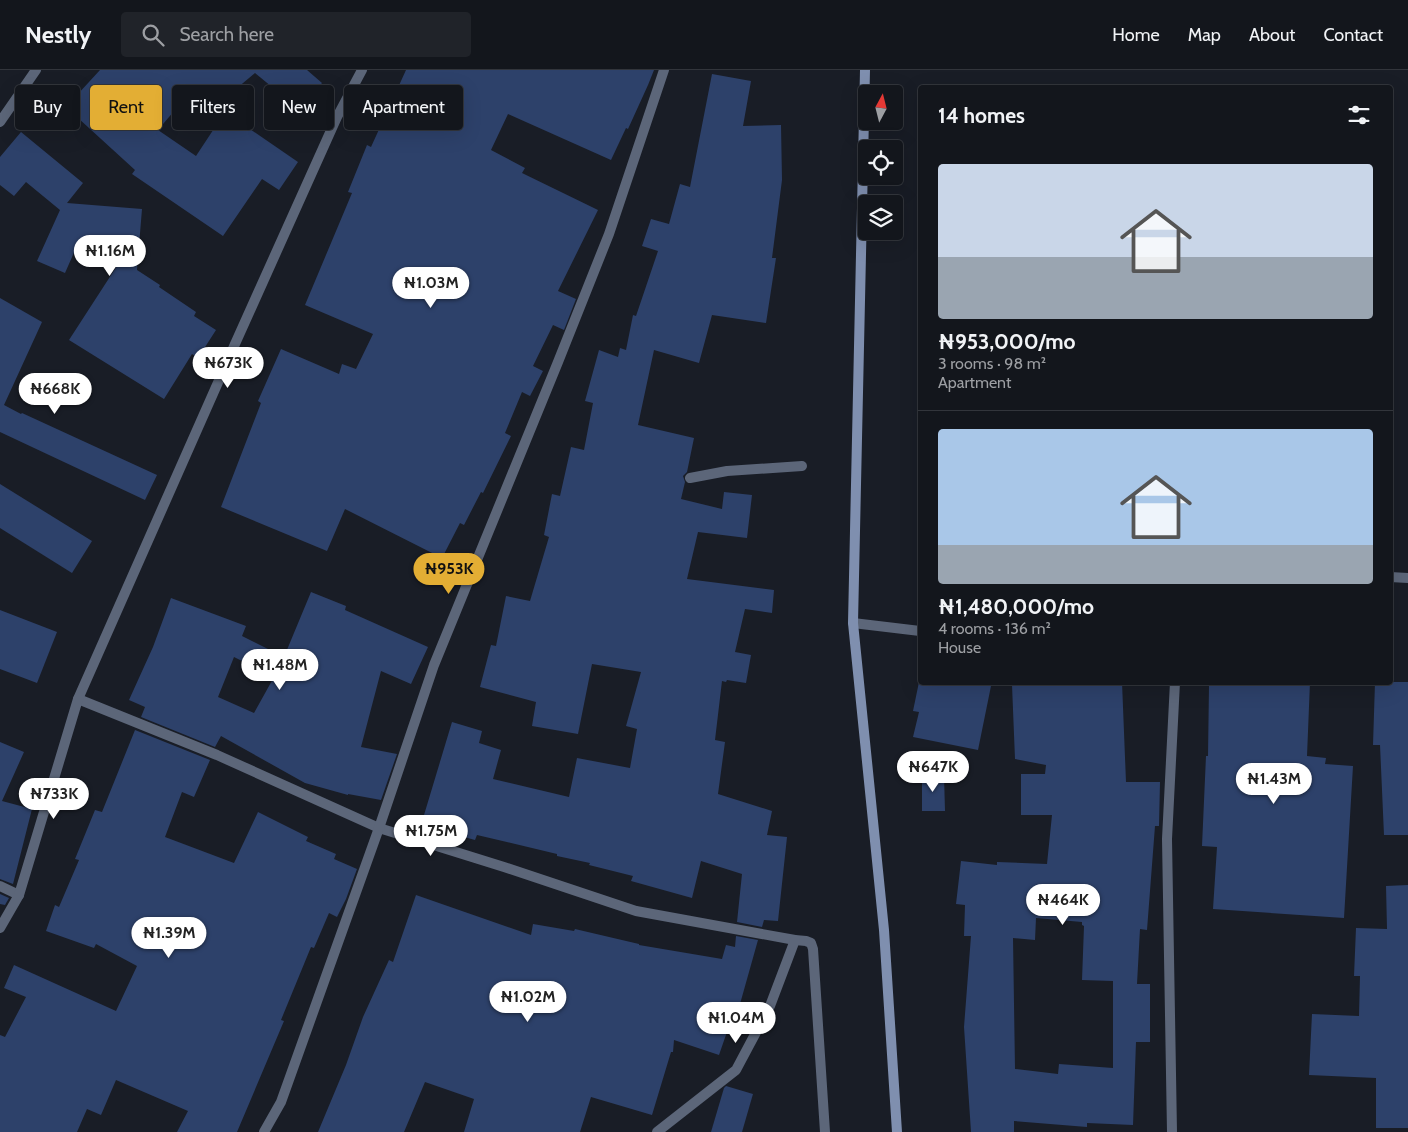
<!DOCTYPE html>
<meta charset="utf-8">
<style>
:root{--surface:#13161c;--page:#202329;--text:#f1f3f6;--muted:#9d9fa3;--line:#32353b;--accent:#e3ae34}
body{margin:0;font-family:Cabin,sans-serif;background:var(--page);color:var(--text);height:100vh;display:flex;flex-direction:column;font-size:19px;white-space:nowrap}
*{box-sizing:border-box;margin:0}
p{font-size:16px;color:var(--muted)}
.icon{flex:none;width:28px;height:28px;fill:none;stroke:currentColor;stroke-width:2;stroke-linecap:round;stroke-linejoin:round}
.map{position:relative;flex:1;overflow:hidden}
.panel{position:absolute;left:918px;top:15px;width:475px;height:600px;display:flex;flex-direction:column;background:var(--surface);border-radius:5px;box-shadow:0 5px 20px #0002,0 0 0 1px var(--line)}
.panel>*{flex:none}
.guide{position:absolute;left:15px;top:15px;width:475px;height:45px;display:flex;gap:10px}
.needle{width:32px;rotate:7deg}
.controls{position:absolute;left:858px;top:15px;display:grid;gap:10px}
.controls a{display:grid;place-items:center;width:45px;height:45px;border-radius:5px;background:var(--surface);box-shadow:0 5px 20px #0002,0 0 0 1px var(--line);font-size:25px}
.price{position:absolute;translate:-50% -42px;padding:0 11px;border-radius:18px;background:#fff;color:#222;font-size:16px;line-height:32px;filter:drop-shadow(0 1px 2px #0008)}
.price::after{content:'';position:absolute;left:50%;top:30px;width:15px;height:11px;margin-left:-8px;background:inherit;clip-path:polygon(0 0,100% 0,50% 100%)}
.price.current{background:var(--accent);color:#111}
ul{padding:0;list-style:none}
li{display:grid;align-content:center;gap:10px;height:265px;padding:0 20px}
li+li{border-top:1px solid var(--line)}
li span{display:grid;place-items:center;height:155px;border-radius:5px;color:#555}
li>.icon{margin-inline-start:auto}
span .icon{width:90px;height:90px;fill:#fffc;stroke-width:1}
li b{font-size:21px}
h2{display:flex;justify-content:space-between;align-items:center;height:60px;padding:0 20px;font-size:21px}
.chip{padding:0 18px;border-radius:5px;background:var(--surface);box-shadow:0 5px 20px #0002,0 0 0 1px var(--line);font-size:18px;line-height:45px}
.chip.current{background:var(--accent);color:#111}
header{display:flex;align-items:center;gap:30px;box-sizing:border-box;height:70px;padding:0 25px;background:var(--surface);border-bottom:1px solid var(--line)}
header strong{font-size:24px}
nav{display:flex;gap:28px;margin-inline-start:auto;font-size:18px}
.search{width:350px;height:45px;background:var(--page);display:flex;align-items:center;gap:12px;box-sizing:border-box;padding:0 18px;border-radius:5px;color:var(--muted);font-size:19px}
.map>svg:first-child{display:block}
</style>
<header>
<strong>Nestly</strong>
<div class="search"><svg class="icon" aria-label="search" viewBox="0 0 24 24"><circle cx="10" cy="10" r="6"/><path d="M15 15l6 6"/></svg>Search here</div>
<nav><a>Home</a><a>Map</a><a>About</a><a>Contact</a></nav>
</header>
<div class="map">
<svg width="1408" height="1062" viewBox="0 0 1408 1062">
<rect width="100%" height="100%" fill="#191d26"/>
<!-- building -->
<g fill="#2d416a" fill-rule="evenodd">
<path d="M 100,0 L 307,0 L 322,13 L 300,40 L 255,3 L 212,39 L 191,21 L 158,60 L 196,86 L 225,42 L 298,92 L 279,120 L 262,109 L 223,166 L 132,104 L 135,100 L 66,37 Z"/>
<path d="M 406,0 L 654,0 L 648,15 L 628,59 L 626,58 L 611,90 L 508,44 L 491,80 L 525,98 L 522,103 L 598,140 L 558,221 L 576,229 L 564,260 L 553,255 L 533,296 L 543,301 L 530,326 L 522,322 L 505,363 L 511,366 L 483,423 L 481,422 L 464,455 L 460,453 L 442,488 L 345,439 L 327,481 L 221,437 L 261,333 L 258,331 L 281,279 L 339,304 L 342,294 L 356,299 L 373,264 L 305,235 L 352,123 L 348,122 L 367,75 L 371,77 Z"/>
<path d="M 712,4 L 751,11 L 743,56 L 781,55 L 782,110 L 772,188 L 776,188 L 766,253 L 712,245 L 699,293 L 654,280 L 638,355 L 694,368 L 687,402 L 683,406 L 685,412 L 681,429 L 722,439 L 724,422 L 752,425 L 747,468 L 698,462 L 687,509 L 774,520 L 772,543 L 745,539 L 735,582 L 751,585 L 746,613 L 727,610 L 726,612 L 722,611 L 715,670 L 725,672 L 718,724 L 772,741 L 767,765 L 787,767 L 778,851 L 764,850 L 762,857 L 737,852 L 742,804 L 701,791 L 692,828 L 631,811 L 633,806 L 589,795 L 590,793 L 557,786 L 557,784 L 477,765 L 475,770 L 421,755 L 452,652 L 482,661 L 479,673 L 501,680 L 493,709 L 569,727 L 577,688 L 630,698 L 637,659 L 626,656 L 641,602 L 592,594 L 578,664 L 532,656 L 536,632 L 480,617 L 491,575 L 496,576 L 506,526 L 530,531 L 549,467 L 544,465 L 552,424 L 560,426 L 571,377 L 584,380 L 593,333 L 585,331 L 599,280 L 618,287 L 620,278 L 626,280 L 633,245 L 636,246 L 658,181 L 642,176 L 651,149 L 669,154 L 680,114 L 690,117 Z"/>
<path d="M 21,62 L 83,113 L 67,133 L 142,139 L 137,200 L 160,215 L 159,217 L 196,242 L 194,246 L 216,260 L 198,288 L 192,284 L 164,329 L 69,270 L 126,182 L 76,178 L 65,203 L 37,191 L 60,140 L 26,112 L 14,126 L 0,115 L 0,87 Z"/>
<path d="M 0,228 L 42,252 L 4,335 L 21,344 L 22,343 L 157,405 L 145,430 L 0,362 Z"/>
<path d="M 0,414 L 92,471 L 72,503 L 0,458 Z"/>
<path d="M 311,522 L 346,536 L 345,540 L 428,577 L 411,614 L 381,601 L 361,677 L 397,684 L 381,730 L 348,724 L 348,725 L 305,713 L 221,666 L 215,677 L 141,647 L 145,637 L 129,630 L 153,577 L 171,528 L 246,556 L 242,566 L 284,587 ZM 234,587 L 274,607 L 254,643 L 218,627 Z"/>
<path d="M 0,540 L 57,562 L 37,613 L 0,599 Z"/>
<path d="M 919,612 L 974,612 L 991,616 L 978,680 L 913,667 L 919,642 L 913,641 Z"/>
<path d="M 1071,612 L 1122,612 L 1126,712 L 1160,712 L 1159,756 L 1155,756 L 1147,860 L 1140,859 L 1137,914 L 1150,914 L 1150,972 L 1136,972 L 1133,1055 L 1087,1053 L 1087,1057 L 1014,1051 L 1014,1062 L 971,1062 L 964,957 L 971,866 L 964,866 L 965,835 L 956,834 L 961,791 L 997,795 L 997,792 L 1047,794 L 1052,745 L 1021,745 L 1021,704 L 1045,704 L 1046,695 L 1015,689 L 1012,615 ZM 1036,848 L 1082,852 L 1082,855 L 1084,856 L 1082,910 L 1113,911 L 1113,998 L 1059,994 L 1058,1004 L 1015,999 L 1013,868 L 1035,870 Z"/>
<path d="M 1268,612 L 1310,612 L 1307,686 L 1326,688 L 1325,694 L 1353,696 L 1344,848 L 1213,839 L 1217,777 L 1202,776 L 1206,686 L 1208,686 L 1209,615 L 1268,615 Z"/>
<path d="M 1375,612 L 1408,612 L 1408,765 L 1384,765 L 1380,675 L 1373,675 Z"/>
<path d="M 135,660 L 210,690 L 194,727 L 182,722 L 165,767 L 234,793 L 258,742 L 308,767 L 306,771 L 336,784 L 334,789 L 357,799 L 346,829 L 337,847 L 329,843 L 314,878 L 311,877 L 281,950 L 284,951 L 237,1062 L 177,1062 L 188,1041 L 116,1010 L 101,1045 L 87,1039 L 77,1062 L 0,1062 L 0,965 L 5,967 L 26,927 L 4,918 L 14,895 L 116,941 L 137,896 L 96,874 L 94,878 L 46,861 L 55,835 L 59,837 L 79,790 L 75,789 L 95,740 L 102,742 Z"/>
<path d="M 0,672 L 24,682 L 2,731 L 32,739 L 13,814 L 0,809 Z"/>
<path d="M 944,705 L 945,741 L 922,741 L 922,706 Z"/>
<path d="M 1408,815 L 1408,1058 L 1376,1058 L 1376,1008 L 1309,1005 L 1312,944 L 1359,946 L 1360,906 L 1354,906 L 1356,858 L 1387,859 L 1386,816 Z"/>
<path d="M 0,824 L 9,828 L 5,835 L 0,834 Z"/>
<path d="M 416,825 L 531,865 L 533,854 L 574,861 L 575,859 L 639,874 L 639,875 L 722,889 L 726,875 L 735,877 L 736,866 L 758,870 L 740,934 L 737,933 L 719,985 L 674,970 L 673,982 L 671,982 L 652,1045 L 591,1027 L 580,1062 L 464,1062 L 474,1029 L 425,1012 L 404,1062 L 318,1062 L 346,995 L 363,947 L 389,890 L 393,892 Z"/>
<path d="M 726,1016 L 753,1024 L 742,1062 L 711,1062 L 724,1018 Z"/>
</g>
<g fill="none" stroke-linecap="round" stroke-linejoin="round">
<!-- lane -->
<path stroke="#5c6679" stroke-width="10" d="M 690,408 L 727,401 L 802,396"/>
<!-- street -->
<g stroke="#5c6679" stroke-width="10">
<path d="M 0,52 L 36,0"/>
<path d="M 1390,507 L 1408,508"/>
<path d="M 853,553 L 920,561"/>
<path d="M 78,629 L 217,685 L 379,758 L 504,797 L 636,841 L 795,870 L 806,871 L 811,873 L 813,879 L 825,1062"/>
<path d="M 0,816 L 19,825"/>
<path d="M 0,858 L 19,825 L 78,629 L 235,274 L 337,47 L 362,0"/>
<path d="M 264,1062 L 281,1032 L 379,758 L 434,595 L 558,292 L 609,164 L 664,0"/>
<path d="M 657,1062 L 736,1000 L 770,936 L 795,870"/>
<path d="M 1172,1062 L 1167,769 L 1175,612"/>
</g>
<!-- secondary -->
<path stroke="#7f8faf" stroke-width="10" d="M 865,0 L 853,553 L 884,860 L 897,1062"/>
</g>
</svg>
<div class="controls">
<a><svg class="needle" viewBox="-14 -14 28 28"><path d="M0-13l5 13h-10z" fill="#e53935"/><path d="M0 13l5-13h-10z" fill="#9d9fa3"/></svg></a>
<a><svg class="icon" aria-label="locate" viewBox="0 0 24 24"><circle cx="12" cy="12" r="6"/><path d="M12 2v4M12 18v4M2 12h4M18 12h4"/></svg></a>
<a><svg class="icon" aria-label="layers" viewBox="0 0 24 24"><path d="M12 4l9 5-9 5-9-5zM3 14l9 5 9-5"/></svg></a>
</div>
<b class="price" style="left:110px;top:207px">₦1.16M</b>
<b class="price" style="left:431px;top:239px">₦1.03M</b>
<b class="price" style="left:228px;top:319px">₦673K</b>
<b class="price" style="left:55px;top:345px">₦668K</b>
<b class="price current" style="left:449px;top:525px">₦953K</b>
<b class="price" style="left:280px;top:621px">₦1.48M</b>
<b class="price" style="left:933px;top:723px">₦647K</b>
<b class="price" style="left:1274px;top:735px">₦1.43M</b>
<b class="price" style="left:54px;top:750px">₦733K</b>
<b class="price" style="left:431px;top:787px">₦1.75M</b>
<b class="price" style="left:1063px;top:856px">₦464K</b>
<b class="price" style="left:169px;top:889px">₦1.39M</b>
<b class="price" style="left:528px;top:953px">₦1.02M</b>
<b class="price" style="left:736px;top:974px">₦1.04M</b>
<div class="guide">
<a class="chip">Buy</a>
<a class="chip current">Rent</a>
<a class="chip">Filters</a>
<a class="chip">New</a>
<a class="chip">Apartment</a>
</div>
<section class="panel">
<h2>14 homes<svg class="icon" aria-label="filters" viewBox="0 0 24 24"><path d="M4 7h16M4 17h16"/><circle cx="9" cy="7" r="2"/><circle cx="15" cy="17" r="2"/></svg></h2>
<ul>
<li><span style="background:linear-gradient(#c9d6e8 60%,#9aa5b1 0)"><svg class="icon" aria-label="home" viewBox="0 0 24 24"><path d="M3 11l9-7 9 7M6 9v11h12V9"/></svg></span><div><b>₦953,000/mo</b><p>3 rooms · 98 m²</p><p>Apartment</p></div></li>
<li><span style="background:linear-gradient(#a9c7e8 75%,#9aa5b1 0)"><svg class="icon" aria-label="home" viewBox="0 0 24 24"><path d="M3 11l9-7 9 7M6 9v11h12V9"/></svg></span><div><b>₦1,480,000/mo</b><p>4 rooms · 136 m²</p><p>House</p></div></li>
</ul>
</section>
</div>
